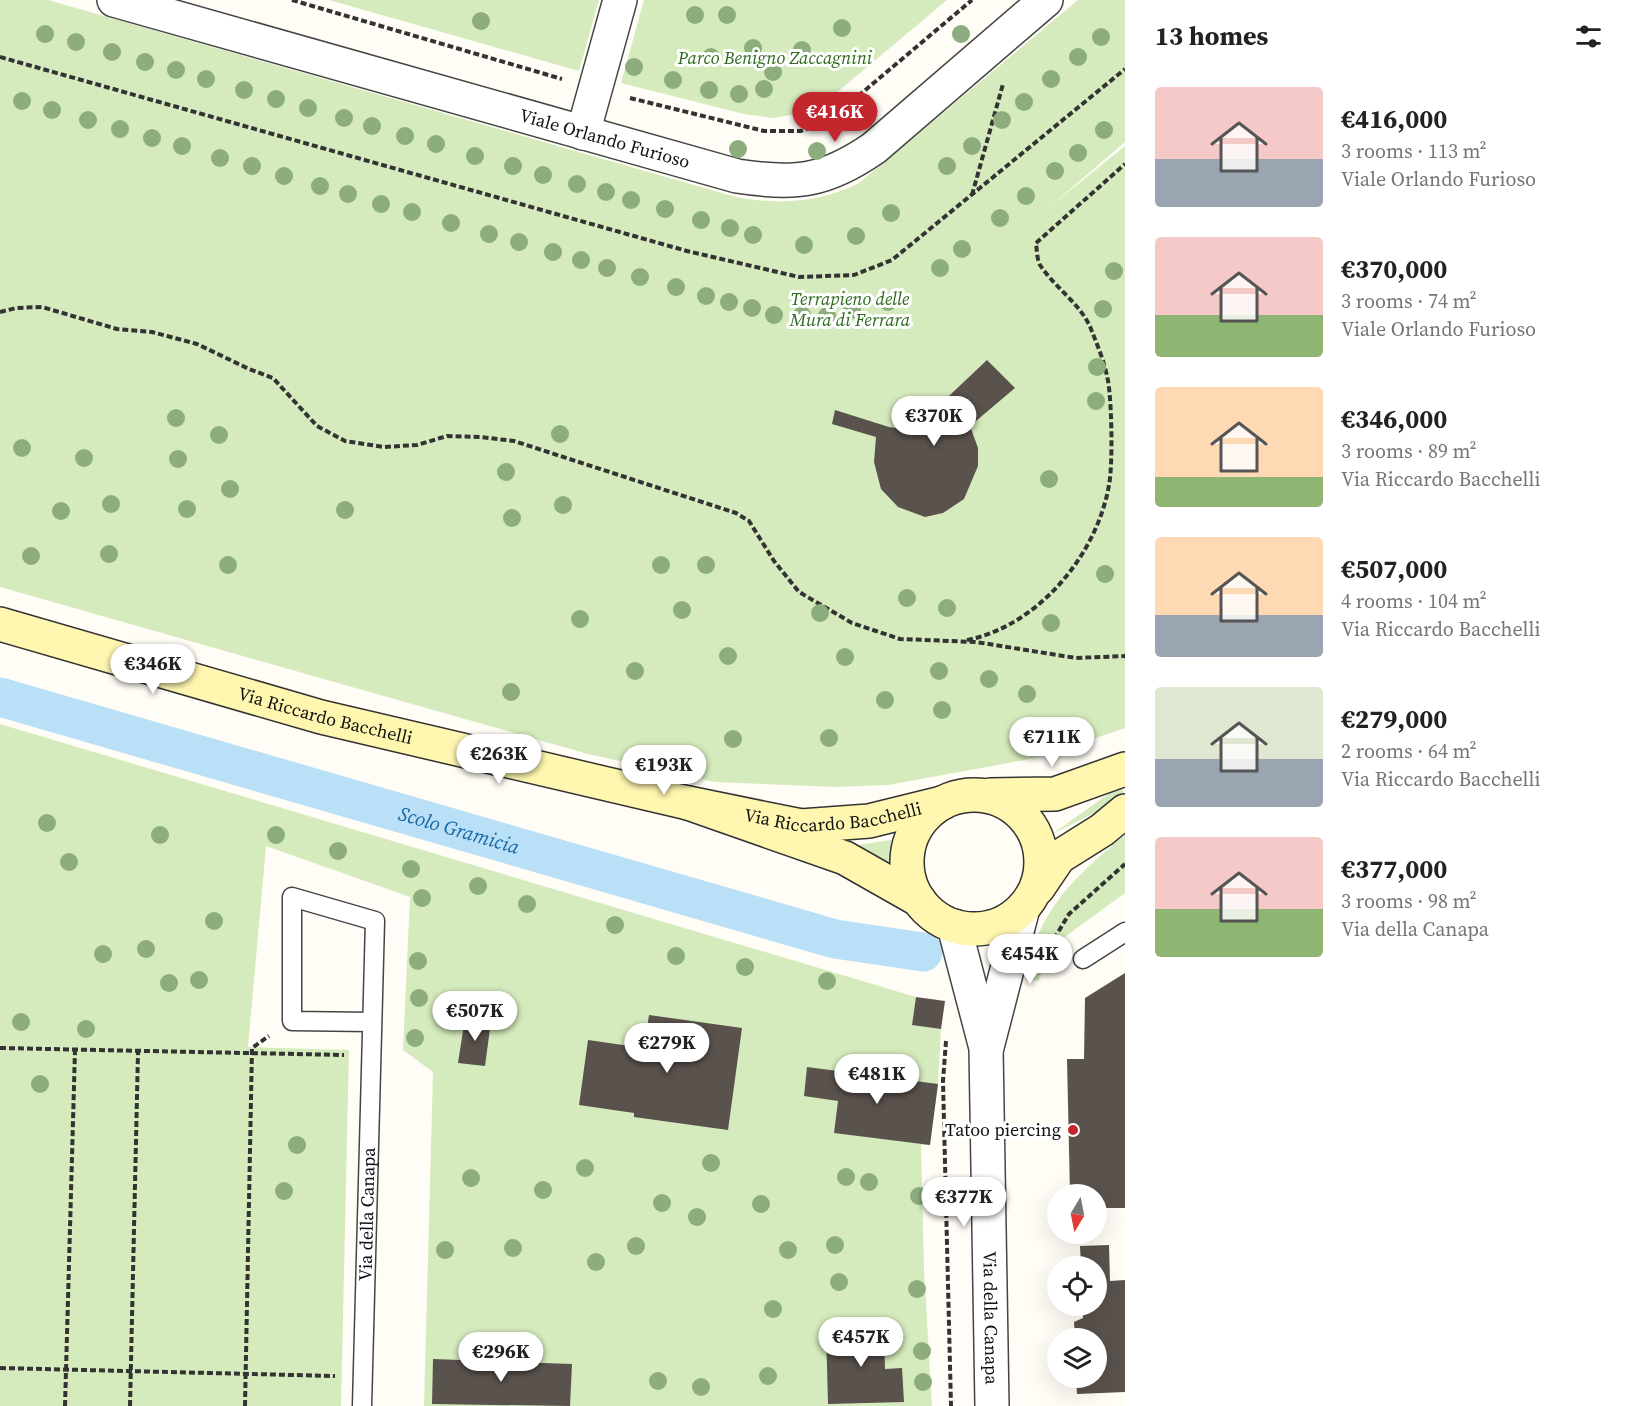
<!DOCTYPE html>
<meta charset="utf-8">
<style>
:root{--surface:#fff;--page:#f6f6f6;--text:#222;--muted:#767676;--accent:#c4262e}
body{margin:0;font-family:"Source Serif 4",serif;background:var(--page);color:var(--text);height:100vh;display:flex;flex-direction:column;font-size:22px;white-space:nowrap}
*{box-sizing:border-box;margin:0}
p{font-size:20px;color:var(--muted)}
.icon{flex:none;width:33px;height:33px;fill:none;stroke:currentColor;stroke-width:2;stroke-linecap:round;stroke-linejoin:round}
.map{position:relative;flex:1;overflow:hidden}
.details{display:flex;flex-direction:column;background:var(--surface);width:510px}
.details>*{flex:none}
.needle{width:39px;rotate:190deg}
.fabs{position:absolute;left:1047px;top:1184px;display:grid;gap:12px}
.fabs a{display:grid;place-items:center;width:60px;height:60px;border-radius:50%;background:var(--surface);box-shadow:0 6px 24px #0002;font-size:30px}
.price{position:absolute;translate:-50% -51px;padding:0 14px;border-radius:21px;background:#fff;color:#222;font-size:20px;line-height:39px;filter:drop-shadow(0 2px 3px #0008)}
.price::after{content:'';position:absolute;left:50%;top:36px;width:18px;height:14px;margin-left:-9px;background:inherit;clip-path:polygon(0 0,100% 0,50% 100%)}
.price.current{background:var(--accent);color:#fff}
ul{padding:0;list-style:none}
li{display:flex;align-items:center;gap:18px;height:150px;padding:0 30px}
li span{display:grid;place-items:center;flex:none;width:168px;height:120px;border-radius:6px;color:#555}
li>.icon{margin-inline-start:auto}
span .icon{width:72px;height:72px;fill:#fffc;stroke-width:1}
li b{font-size:26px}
h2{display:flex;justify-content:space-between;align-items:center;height:72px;padding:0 30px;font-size:26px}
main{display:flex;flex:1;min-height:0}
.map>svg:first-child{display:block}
</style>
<main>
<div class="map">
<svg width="1125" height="1406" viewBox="0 0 1125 1406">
<rect width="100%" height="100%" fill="#fffdf5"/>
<!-- green -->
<g fill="#d5ebbd">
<path d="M 0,0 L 48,0 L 736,197 C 778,205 820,203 859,183 L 1078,0 L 1125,0 L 1125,142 L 1047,209 L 1125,146 L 1125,728 L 1041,757 L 888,785 L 836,787 L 715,782 L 588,754 L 0,587 Z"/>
<path d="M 329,0 L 599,0 L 579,71 Z"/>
<path d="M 644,0 L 947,0 L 829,99 L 803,113 L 773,118 L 744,114 L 621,83 Z"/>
<path d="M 0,724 L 916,997 L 912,1024 L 941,1029 L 938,1084 L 930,1145 L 921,1145 L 924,1269 L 932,1406 L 424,1406 L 433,1072 L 403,1050 L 410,897 L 266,846 L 248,1047 L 349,1050 L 341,1406 L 0,1406 Z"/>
<path d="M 1121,785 L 1125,797 L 1051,835 Z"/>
<path d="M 1125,835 L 1125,893 L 1066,936 L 1058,967 L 1043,966 L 1039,981 L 1027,979 C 1031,964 1033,947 1039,933 C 1057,892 1091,863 1125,835 Z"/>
<path d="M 897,839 L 896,867 L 839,848 Z"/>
</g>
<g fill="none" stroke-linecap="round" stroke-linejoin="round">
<!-- canal -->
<path stroke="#b9e0f7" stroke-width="39" id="s1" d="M 0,697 L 835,939 L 923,952"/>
</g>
<!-- building -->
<g fill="#5a524d">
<path d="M 987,360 L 1015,388 L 970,426 L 978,448 L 978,466 L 964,499 L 943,513 L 925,517 L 898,507 L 881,489 L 874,462 L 876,437 L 832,424 L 835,410 L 889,427 L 909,430 L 929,428 L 939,421 L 932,412 Z"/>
<path d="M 1125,973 L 1125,1208 L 1096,1208 L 1096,1194 L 1070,1194 L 1067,1059 L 1084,1059 L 1085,998 Z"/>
<path d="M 916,997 L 945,1001 L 941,1029 L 912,1025 Z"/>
<path d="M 649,1015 L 742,1028 L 728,1130 L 634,1117 L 634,1113 L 579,1105 L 588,1040 L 644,1048 Z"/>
<path d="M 465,1018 L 491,1021 L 485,1066 L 458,1063 Z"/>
<path d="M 807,1067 L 938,1084 L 930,1145 L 834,1133 L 838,1101 L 804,1096 Z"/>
<path d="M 1109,1245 L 1110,1281 L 1125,1280 L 1125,1392 L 1077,1394 L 1076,1377 L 1096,1377 L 1096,1338 L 1075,1338 L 1074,1322 L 1083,1318 L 1082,1305 L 1096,1305 L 1096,1266 L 1081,1266 L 1080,1246 Z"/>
<path d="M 884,1327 L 885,1369 L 902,1368 L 904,1402 L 828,1404 L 826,1329 Z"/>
<path d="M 433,1359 L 572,1364 L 570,1406 L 432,1404 Z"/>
</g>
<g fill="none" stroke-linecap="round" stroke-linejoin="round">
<defs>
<g id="service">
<path d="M 1083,959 L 1125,932"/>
<path id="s2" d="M 362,1406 L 375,921 L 292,897 L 292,1021 L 372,1022"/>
</g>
<g id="minor">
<path id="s3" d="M 114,0 L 737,176 C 795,185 825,182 874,148 L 1046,0"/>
<path d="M 583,133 L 620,0"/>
</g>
<g id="tertiary">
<path id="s4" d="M 954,926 L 986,1048 L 992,1406"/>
<path d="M 987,1047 L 1023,908"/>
</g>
<g id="secondary">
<path id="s5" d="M 0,624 L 321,717 L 688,803"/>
<path d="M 990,795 L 1055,794 L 1125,769"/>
<circle cx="974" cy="862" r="67"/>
<path d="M 1038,888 L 1059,857 L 1102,830 L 1125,811"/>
<path id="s6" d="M 919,900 L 845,858 L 688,803 L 801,826 L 869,821 L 942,803"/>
</g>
</defs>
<!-- service casing -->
<use href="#service" stroke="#444" stroke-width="21"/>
<!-- minor casing -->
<use href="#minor" stroke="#444" stroke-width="36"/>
<!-- tertiary casing -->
<use href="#tertiary" stroke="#444" stroke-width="36"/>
<!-- secondary casing -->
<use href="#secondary" stroke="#333" stroke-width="36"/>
<!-- path -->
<g stroke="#333" stroke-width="4" stroke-dasharray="6 3" stroke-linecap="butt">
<path d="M 292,0 L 562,79"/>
<path d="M 0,57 L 687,251 L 799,277 L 854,275 L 892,260 L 1125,69"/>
<path d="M 630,98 L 764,131 L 801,131 L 831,119 L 972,0"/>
<path d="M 972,195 L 1003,84"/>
<path d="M 0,312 L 16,308 L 42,307 L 117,329 L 152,332 L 197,344 L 249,369 L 273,378 L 317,426 L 345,441 L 384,447 L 417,445 L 447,436 L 480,437 L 514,441 L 736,513 L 749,521 L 774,561 L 799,592 L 852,623 L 900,639 L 976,642 L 1076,658 L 1125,656"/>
<path d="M 967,640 C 1038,626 1097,555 1109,485 C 1113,466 1112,395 1107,376 C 1104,361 1097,344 1091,329 C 1081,304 1055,288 1040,265 C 1037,260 1037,250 1036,243 L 1125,164"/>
<path d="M 1054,939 L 1069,914 L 1125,864"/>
<path d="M 946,1041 L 943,1081 L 951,1406"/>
<path d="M 0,1048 L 344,1055"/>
<path d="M 0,1368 L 335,1376"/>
<path d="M 65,1406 L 75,1050"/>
<path d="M 130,1406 L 138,1052"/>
<path d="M 245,1406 L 252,1048 L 269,1036"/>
</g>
<!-- service -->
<use href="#service" stroke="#fff" stroke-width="18"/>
<!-- minor -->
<use href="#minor" stroke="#fff" stroke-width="33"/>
<!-- tertiary -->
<use href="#tertiary" stroke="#fff" stroke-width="33"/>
<!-- secondary -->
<use href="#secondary" stroke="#fff6b0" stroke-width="33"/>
</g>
<!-- trees -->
<g fill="#8dad7f">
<circle cx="695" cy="15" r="9"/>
<circle cx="727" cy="15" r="9"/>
<circle cx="481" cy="21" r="9"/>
<circle cx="842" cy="28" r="9"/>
<circle cx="45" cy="34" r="9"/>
<circle cx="961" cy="34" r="9"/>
<circle cx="1101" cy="37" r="9"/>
<circle cx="76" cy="42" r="9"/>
<circle cx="753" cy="48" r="9"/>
<circle cx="802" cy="50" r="9"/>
<circle cx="112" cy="52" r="9"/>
<circle cx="711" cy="57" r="9"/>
<circle cx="1078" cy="57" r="9"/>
<circle cx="145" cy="62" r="9"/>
<circle cx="634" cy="67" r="9"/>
<circle cx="176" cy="70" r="9"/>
<circle cx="773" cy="72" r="9"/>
<circle cx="206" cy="79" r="9"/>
<circle cx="1051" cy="79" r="9"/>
<circle cx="673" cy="80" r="9"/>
<circle cx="764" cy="89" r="9"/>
<circle cx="244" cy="90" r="9"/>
<circle cx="709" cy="90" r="9"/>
<circle cx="739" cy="94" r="9"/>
<circle cx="276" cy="99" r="9"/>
<circle cx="22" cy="101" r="9"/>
<circle cx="1024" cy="102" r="9"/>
<circle cx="308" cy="108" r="9"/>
<circle cx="52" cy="110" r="9"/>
<circle cx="344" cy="118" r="9"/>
<circle cx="88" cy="120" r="9"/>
<circle cx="1002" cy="120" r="9"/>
<circle cx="372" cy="126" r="9"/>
<circle cx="120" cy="129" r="9"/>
<circle cx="1104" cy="130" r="9"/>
<circle cx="405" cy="136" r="9"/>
<circle cx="152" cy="138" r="9"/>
<circle cx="436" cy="144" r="9"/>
<circle cx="182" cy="146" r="9"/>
<circle cx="972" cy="146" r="9"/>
<circle cx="738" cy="149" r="9"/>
<circle cx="817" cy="151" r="9"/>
<circle cx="1078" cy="153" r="9"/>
<circle cx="475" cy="156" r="9"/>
<circle cx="220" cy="158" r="9"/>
<circle cx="252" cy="166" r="9"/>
<circle cx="513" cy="166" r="9"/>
<circle cx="947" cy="166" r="9"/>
<circle cx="1055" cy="171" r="9"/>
<circle cx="543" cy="175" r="9"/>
<circle cx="284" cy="176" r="9"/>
<circle cx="577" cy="184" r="9"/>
<circle cx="320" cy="186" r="9"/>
<circle cx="606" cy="192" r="9"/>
<circle cx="348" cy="194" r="9"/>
<circle cx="1026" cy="196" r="9"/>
<circle cx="631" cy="200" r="9"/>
<circle cx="381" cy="204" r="9"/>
<circle cx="665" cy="209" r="9"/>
<circle cx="412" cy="212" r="9"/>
<circle cx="891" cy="213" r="9"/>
<circle cx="1000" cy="218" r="9"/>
<circle cx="701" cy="220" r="9"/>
<circle cx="451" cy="223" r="9"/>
<circle cx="730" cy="228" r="9"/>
<circle cx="489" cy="234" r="9"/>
<circle cx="753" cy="235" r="9"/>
<circle cx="856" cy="236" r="9"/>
<circle cx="519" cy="242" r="9"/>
<circle cx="804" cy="245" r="9"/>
<circle cx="962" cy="249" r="9"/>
<circle cx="553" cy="252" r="9"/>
<circle cx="581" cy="260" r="9"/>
<circle cx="607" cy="268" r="9"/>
<circle cx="940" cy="268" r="9"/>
<circle cx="1114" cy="271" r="9"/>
<circle cx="640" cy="277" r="9"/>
<circle cx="676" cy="287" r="9"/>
<circle cx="706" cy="296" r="9"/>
<circle cx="729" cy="302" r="9"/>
<circle cx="888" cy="302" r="9"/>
<circle cx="752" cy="308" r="9"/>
<circle cx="1103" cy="309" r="9"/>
<circle cx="852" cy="310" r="9"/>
<circle cx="774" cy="315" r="9"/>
<circle cx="802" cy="315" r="9"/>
<circle cx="827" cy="316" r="9"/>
<circle cx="1097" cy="367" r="9"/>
<circle cx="1096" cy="401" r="9"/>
<circle cx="176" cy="418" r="9"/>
<circle cx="560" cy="434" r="9"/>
<circle cx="219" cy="435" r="9"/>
<circle cx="22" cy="448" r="9"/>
<circle cx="84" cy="458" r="9"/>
<circle cx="178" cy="459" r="9"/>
<circle cx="506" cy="472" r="9"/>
<circle cx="1049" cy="479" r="9"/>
<circle cx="230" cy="489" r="9"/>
<circle cx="111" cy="504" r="9"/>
<circle cx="563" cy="505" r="9"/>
<circle cx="187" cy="509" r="9"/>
<circle cx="345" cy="510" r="9"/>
<circle cx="61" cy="511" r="9"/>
<circle cx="512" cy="518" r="9"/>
<circle cx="109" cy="554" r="9"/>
<circle cx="31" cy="556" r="9"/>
<circle cx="228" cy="565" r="9"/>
<circle cx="661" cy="565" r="9"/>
<circle cx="706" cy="565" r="9"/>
<circle cx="1105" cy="574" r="9"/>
<circle cx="907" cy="598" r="9"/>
<circle cx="947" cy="608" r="9"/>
<circle cx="682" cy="610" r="9"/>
<circle cx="820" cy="613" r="9"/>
<circle cx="580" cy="619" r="9"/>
<circle cx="1051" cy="623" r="9"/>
<circle cx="728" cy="656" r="9"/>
<circle cx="845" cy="657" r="9"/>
<circle cx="635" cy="671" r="9"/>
<circle cx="939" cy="671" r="9"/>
<circle cx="989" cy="679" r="9"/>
<circle cx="511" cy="692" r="9"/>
<circle cx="1027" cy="694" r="9"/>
<circle cx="885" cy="700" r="9"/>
<circle cx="942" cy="710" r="9"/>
<circle cx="829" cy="738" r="9"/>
<circle cx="733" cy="739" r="9"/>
<circle cx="47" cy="823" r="9"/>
<circle cx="160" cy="835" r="9"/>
<circle cx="276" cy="835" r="9"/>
<circle cx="338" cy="851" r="9"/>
<circle cx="69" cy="862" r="9"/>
<circle cx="411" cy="869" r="9"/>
<circle cx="478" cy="886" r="9"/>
<circle cx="422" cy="898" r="9"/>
<circle cx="527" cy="904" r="9"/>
<circle cx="214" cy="921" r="9"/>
<circle cx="615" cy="925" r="9"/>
<circle cx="146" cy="949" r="9"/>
<circle cx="103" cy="954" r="9"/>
<circle cx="676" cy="956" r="9"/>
<circle cx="418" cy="961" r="9"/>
<circle cx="745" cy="967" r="9"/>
<circle cx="199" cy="980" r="9"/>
<circle cx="827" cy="981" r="9"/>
<circle cx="169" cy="983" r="9"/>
<circle cx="419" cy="998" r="9"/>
<circle cx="21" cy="1022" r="9"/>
<circle cx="86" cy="1029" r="9"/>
<circle cx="415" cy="1038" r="9"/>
<circle cx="40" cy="1084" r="9"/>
<circle cx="297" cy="1145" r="9"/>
<circle cx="711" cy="1163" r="9"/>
<circle cx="585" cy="1168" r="9"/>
<circle cx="846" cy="1177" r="9"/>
<circle cx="471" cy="1178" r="9"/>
<circle cx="869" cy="1182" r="9"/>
<circle cx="543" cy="1190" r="9"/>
<circle cx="284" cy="1191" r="9"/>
<circle cx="919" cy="1196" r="9"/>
<circle cx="662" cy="1203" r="9"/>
<circle cx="761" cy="1204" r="9"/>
<circle cx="697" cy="1217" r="9"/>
<circle cx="835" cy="1245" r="9"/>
<circle cx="636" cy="1246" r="9"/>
<circle cx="513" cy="1248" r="9"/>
<circle cx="445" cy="1250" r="9"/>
<circle cx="788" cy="1250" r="9"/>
<circle cx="596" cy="1262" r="9"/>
<circle cx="839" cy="1282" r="9"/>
<circle cx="917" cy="1289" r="9"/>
<circle cx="773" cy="1309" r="9"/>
<circle cx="922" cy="1351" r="9"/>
<circle cx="768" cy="1376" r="9"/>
<circle cx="658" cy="1381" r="9"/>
<circle cx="923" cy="1382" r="9"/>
<circle cx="701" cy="1387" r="9"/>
</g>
<!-- markers -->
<circle fill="#c4262e" stroke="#fff" stroke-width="2" cx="1073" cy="1130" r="6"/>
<g text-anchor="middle" stroke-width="6" stroke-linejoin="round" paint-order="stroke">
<!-- park labels -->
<g font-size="18" font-style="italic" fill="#2f6b1f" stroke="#fff">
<text x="775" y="64">Parco Benigno Zaccagnini</text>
<text x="850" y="305">Terrapieno delle<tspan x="850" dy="21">Mura di Ferrara</tspan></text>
</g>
<!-- street labels -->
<g font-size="18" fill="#111" stroke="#fff">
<text dy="6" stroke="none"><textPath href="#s3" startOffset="510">Viale Orlando Furioso</textPath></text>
<text dy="6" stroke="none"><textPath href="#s5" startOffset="338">Via Riccardo Bacchelli</textPath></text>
<text dy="6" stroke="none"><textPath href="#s6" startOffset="399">Via Riccardo Bacchelli</textPath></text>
<text dy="6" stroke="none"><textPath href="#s2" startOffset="192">Via della Canapa</textPath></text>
<text dy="6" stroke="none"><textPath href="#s4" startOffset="396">Via della Canapa</textPath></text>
</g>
<!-- poi labels -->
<g font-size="18" fill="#111" stroke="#fff" text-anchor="end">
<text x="1061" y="1136">Tatoo piercing</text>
</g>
<!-- water labels -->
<g font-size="20" font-style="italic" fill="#1768a6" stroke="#fff">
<text dy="7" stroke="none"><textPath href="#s1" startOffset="478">Scolo Gramicia</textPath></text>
</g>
</g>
</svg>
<div class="fabs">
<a><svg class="needle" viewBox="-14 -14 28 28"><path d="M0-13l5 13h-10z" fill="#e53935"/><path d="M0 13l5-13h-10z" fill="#767676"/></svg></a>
<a><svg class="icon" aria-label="locate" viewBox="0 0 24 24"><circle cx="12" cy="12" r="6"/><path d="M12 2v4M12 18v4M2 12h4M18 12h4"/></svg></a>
<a><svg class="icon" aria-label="layers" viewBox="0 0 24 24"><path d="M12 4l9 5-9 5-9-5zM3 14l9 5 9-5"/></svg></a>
</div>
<b class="price current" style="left:835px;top:143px">€416K</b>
<b class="price" style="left:934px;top:447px">€370K</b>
<b class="price" style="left:153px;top:695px">€346K</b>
<b class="price" style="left:1052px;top:768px">€711K</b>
<b class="price" style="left:499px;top:785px">€263K</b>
<b class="price" style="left:664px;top:796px">€193K</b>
<b class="price" style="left:1030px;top:985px">€454K</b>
<b class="price" style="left:475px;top:1042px">€507K</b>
<b class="price" style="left:667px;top:1074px">€279K</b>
<b class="price" style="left:877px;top:1105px">€481K</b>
<b class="price" style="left:964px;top:1228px">€377K</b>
<b class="price" style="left:861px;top:1368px">€457K</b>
<b class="price" style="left:501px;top:1383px">€296K</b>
</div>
<section class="details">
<h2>13 homes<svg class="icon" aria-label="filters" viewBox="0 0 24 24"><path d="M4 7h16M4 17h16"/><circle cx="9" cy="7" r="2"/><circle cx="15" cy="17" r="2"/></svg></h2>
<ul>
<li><span style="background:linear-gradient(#f6c9c9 60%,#9aa5b1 0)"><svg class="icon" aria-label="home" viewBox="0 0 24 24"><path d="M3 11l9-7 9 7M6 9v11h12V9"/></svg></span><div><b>€416,000</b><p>3 rooms · 113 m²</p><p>Viale Orlando Furioso</p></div></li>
<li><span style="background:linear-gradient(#f6c9c9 65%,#8fb573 0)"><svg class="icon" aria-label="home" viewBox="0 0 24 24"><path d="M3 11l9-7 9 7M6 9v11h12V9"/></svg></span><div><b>€370,000</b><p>3 rooms · 74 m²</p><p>Viale Orlando Furioso</p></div></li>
<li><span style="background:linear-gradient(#ffd9b3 75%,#8fb573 0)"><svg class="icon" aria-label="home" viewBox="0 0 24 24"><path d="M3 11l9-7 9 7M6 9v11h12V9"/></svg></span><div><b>€346,000</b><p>3 rooms · 89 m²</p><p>Via Riccardo Bacchelli</p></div></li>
<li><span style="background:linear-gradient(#ffd9b3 65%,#9aa5b1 0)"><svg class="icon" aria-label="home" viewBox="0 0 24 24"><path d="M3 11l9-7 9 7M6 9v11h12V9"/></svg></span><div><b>€507,000</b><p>4 rooms · 104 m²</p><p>Via Riccardo Bacchelli</p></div></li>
<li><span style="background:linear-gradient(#dfe7d0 60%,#9aa5b1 0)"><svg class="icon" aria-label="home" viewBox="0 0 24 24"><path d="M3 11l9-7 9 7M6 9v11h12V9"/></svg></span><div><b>€279,000</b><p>2 rooms · 64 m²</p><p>Via Riccardo Bacchelli</p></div></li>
<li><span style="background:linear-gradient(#f6c9c9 60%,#8fb573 0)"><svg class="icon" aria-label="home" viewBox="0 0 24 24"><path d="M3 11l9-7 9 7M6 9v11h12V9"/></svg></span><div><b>€377,000</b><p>3 rooms · 98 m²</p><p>Via della Canapa</p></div></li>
</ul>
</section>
</main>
